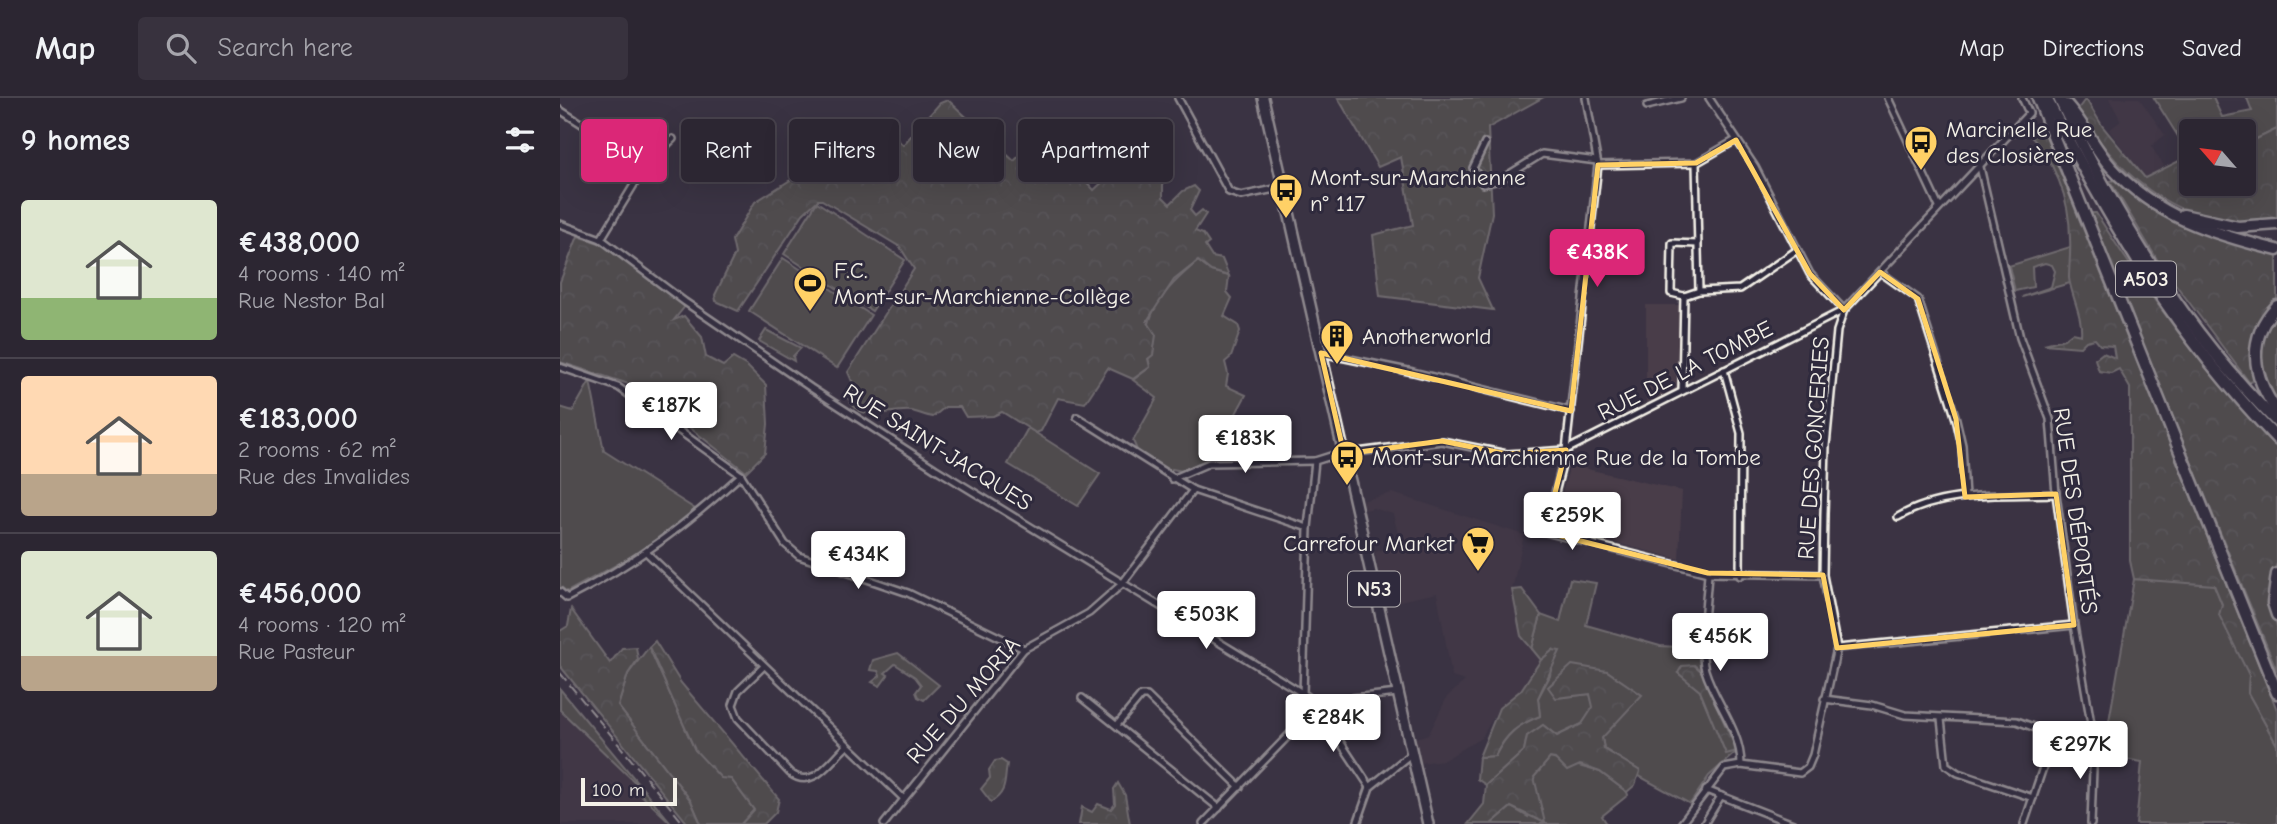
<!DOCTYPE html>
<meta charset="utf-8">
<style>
:root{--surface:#2c2632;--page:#38323e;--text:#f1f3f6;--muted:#a6a5ac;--line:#48434d;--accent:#db2777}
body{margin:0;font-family:"Comic Neue",sans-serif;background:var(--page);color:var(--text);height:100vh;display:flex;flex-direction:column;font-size:26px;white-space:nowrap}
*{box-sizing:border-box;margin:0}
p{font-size:23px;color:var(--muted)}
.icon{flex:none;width:38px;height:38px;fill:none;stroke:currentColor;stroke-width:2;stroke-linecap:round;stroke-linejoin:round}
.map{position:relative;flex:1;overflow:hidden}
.drawer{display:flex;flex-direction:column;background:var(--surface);width:560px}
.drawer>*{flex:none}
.hud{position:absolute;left:21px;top:21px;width:665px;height:63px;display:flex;gap:14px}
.needle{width:46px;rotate:298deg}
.tools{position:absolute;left:1619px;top:21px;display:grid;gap:14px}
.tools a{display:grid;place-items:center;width:77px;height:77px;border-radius:7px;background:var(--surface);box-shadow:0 7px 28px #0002,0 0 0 2px var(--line);font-size:35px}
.scale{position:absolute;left:21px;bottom:18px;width:96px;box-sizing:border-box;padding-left:7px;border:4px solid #f4f1e8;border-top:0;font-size:19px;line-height:24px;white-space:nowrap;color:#f4f1e8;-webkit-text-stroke:5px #2f2a3d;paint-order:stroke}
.price{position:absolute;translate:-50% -60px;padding:0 16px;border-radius:7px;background:#fff;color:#222;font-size:23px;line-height:46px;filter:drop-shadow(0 2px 4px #0008)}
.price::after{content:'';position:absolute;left:50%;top:42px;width:21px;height:16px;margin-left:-10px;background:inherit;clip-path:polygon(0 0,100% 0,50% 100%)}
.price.on{background:var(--accent);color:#fff}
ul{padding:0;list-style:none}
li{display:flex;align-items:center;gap:21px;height:175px;padding:0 21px}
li+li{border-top:2px solid var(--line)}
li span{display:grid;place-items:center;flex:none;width:196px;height:140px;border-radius:7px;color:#555}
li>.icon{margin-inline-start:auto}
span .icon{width:84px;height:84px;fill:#fffc;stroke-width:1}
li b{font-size:30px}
h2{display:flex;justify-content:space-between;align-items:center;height:84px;padding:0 21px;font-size:30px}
.pill{padding:0 24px;border-radius:7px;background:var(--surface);box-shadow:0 7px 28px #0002,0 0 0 2px var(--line);font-size:24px;line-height:63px}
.pill.on{background:var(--accent);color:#fff}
header{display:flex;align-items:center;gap:42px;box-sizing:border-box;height:98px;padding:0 35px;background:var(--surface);border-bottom:2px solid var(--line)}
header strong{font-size:33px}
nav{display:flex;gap:38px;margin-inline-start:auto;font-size:24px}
.search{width:490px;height:63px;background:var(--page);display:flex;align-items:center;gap:18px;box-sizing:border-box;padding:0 24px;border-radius:7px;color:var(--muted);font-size:26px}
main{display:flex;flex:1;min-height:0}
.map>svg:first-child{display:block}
</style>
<header>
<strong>Map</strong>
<div class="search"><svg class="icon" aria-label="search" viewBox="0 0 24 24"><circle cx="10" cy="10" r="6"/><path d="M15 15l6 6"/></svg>Search here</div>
<nav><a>Map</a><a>Directions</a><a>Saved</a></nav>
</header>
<main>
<section class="drawer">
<h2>9 homes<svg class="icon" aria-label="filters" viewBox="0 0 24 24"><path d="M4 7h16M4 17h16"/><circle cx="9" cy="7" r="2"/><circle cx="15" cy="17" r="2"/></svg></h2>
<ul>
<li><span style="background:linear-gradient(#dfe7d0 70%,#8fb573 0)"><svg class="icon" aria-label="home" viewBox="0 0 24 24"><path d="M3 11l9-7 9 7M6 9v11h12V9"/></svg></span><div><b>€438,000</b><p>4 rooms · 140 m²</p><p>Rue Nestor Bal</p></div></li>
<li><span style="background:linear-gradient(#ffd9b3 70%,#b9a48a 0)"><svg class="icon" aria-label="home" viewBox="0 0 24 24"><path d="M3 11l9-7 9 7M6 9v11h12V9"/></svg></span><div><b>€183,000</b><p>2 rooms · 62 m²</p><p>Rue des Invalides</p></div></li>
<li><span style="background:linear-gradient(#dfe7d0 75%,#b9a48a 0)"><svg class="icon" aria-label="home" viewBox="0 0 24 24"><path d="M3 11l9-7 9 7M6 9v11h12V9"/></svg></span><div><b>€456,000</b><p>4 rooms · 120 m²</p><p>Rue Pasteur</p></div></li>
</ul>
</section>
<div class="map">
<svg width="1717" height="726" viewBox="0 0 1717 726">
<defs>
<pattern id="forest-crowns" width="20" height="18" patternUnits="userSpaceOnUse" patternTransform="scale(1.75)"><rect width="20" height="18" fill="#67685a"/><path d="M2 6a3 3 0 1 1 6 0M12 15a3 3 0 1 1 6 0" fill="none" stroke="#7d7e72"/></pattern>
</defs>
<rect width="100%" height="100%" fill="#3b3343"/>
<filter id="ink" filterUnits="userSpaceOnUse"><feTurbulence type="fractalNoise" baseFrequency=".0143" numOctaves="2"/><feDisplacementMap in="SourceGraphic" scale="14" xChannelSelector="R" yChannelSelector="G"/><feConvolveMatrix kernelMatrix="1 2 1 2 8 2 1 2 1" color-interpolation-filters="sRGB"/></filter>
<g filter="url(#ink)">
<!-- built -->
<g fill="#4a3e4a">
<path d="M 1549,0 L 1579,0 L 1605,37 L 1591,48 L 1604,68 L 1585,80 L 1549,32 L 1561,23 Z"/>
<path d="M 1086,207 L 1123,207 L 1120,289 L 1086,305 Z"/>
<path d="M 1010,367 L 1122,393 L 1119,461 L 992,429 Z"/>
<path d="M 832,395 L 964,437 L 952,492 L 961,538 L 981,562 L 961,592 L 939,610 L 921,640 L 884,662 L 859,665 L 853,641 L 869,636 L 887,599 L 905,583 L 892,579 L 877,495 L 825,506 L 815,454 L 841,447 L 833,416 L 813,410 L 805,412 L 802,403 Z"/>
<path d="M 0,612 L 82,690 L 79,694 L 112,726 L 0,726 Z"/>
</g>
<!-- green -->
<g fill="#67685a" stroke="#aeaca1" stroke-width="2">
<path d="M 1594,0 L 1653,0 L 1662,19 L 1692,13 L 1687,0 L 1717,0 L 1717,31 L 1684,47 L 1684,33 L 1631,33 L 1631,59 Z"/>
<path d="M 257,104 L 345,162 L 312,213 L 224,156 Z"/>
<path d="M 1510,149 L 1510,185 L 1462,199 L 1491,189 L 1495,173 L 1492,167 L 1485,165 L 1472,169 L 1473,189 L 1455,193 L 1449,168 Z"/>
<path d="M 223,160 L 311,217 L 277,270 L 189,213 Z"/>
<path d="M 638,163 L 651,173 L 669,178 L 667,194 L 672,200 L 664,218 L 678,227 L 680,233 L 671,259 L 665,264 L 668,276 L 666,288 L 686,297 L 654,356 L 647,355 L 646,362 L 622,373 L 612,371 L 610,376 L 577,352 L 573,343 L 597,300 L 573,282 L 590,269 C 577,218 603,193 638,163 Z"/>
<path d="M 1717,216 L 1717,303 C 1700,275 1693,242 1717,216 Z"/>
<path d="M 206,232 L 241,250 L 233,258 L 234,263 L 199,243 Z"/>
<path d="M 30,283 L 44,353 L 135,411 L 113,436 L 7,494 L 0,488 L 0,309 L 13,313 Z"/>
<path d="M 468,330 L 540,376 L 518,408 L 448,366 Z"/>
<path d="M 1010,481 L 1036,485 L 1026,527 L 1100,548 L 1137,550 L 1141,573 L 1134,567 L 1118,575 L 1140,593 L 1166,655 L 1177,653 L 1149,678 L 1130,706 L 1079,678 L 1080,673 L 1044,651 L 1042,639 L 1081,597 L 1047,573 L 996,600 L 1030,596 L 1034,609 L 1022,626 L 997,638 L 983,627 L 967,638 L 964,653 L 926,687 L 917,681 L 919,659 L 935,658 C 946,636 957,627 980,618 L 978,600 L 990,578 L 993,552 L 981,562 L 972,551 L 981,517 L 1000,524 Z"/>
<path d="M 1574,481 L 1654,486 L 1689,577 L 1688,595 L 1717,647 L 1717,726 L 1576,726 L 1582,664 L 1543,657 Z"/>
<path d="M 89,549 L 135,652 L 171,681 L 194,712 L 181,726 L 141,726 L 131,703 L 58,608 L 68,576 Z"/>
<path d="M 338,555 L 379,587 L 364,602 L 358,599 L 356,594 L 361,587 L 355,579 L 335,566 L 325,575 L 328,577 L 320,588 L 312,584 L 320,578 L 318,573 L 310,572 L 313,562 Z"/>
<path d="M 0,591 L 112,726 L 78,694 L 81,690 L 0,612 Z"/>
<path d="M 990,660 L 1040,674 L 1067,694 L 1068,697 L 1042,718 L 1047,726 L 931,726 L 951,709 L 968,719 L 974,679 Z"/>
</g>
<!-- forest -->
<g fill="url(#forest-crowns)" stroke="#aeaca1" stroke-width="2">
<path d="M 778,0 L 982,0 L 928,30 L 932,115 L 918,180 L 933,212 L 820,198 L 813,137 L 853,127 L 841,59 L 818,69 Z"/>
<path d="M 388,2 L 454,63 L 482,36 L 534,92 L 604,27 L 609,32 L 572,63 L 603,83 L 603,99 L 610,106 L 623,93 L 634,88 L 639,93 L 630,112 L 635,118 L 642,112 L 646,116 L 635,133 L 643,136 L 649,145 L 645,148 L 652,159 L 662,161 L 669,178 L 651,173 L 638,163 L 614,182 L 587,223 L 596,237 L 593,257 L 588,261 L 590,269 L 573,281 L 548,270 L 525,305 L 498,300 L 481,333 L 476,335 L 442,314 L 433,318 L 406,319 L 400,309 L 385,309 L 373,319 C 365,318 358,314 351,313 C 326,311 301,328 287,298 L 295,290 L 288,274 L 354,171 L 340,149 L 262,102 L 258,102 L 243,116 L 178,213 L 156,203 L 155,197 L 175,156 L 172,142 L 195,104 L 321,26 L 343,47 L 380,5 Z"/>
<path d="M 1524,3 L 1527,3 L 1543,29 L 1585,80 L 1629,58 L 1631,86 L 1684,86 L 1684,47 L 1717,31 L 1717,119 C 1629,140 1560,82 1518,11 Z"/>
<path d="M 1481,26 L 1717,612 L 1717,647 L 1688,595 L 1689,577 L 1659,517 L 1662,506 L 1654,487 L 1574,481 L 1570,463 L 1570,290 L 1559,271 L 1551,275 L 1539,273 L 1535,261 L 1543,255 L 1555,260 L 1553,248 L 1540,247 L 1535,241 L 1526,243 L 1520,249 L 1484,246 L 1504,241 L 1512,235 L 1521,237 C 1523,219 1511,197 1509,180 C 1509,167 1511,154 1510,141 C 1510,100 1495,62 1466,33 Z"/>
<path d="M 1556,82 C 1603,125 1656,142 1717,156 L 1717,203 L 1702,219 L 1692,241 L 1694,283 L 1689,284 L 1598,163 L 1550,83 Z"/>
<path d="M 1529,115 L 1536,115 C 1590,200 1647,278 1717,350 L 1717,465 C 1707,490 1711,504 1717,529 C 1717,542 1717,559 1717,573 Z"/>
<path d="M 18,138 L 39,145 L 126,207 L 114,222 L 124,218 L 142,239 L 146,259 L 163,268 L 173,260 L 187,268 L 206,287 L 208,326 L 205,355 L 186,374 L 78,289 L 0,264 L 0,184 Z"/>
<path d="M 962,491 L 981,517 L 972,551 L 961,538 L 952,492 Z"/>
<path d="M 11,511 L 50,565 L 62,550 L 76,549 L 78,561 L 68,576 L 58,608 L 131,703 L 141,726 L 128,726 L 0,568 L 0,533 L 8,528 Z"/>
<path d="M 95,543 L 121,585 L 219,701 L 216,714 L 204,726 L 181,726 L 194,712 L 171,681 L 161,680 L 135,652 L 89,549 Z"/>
<path d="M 993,552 L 1000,553 L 978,600 L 980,618 C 957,627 946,636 935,658 L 919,659 L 939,610 L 961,592 L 981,562 Z"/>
<path d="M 1012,567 L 1047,573 L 1082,597 L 1042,640 L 1044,651 L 1080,673 L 1075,687 L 1067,694 L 1040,674 L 1020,667 L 1007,673 L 995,661 L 990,660 L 974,679 L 985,725 L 951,709 L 931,726 L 908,726 L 924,706 L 926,687 L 964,653 L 967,638 L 983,627 L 997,638 L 1022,626 L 1033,609 L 1030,596 L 996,600 L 988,589 Z"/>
<path d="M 1134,567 L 1141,573 L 1177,653 L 1166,656 L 1140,593 L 1118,575 L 1122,568 Z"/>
<path d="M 441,662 L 447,666 C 444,682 448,694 431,704 L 421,691 L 430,680 L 429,672 L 435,663 Z"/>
<path d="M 558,685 L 565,697 L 570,726 L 519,726 L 522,709 L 532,714 L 538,706 L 551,711 L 555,706 L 554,691 Z"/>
</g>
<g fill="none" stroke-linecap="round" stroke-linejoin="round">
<defs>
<g id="minor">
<path d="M 618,0 L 669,94 L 681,98 L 724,89"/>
<path d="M 1026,0 L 1038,67 L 1006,352 L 985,434 L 1148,475 L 1263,477"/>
<path d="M 1149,0 L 1195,69 L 1250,176 L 1284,212"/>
<path d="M 1328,0 L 1379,109"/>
<path d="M 1087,8 L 1121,0"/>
<path d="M 0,12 L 86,67"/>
<path d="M 925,45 L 913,70 L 923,86 L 940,82 L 982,56 L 1037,63"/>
<path d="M 1136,65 L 1139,193"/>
<path d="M 1038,67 L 1136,65 L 1176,42"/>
<path d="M 1420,69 L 1460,240 L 1490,321 L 1496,396 L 1514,527 L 1534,643 L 1531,726"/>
<path d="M 0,126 L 41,141 L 125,204 L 251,290 L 376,371 L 747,598 L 753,603 L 810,689"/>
<path d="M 41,141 L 86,67 L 113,41"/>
<path d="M 1320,174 L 1358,201 L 1396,321 L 1402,347 L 1405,399"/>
<path d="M 1124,198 L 1139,193 L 1180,191 L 1237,152"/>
<path d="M 1124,198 L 1111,195 L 1112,145 L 1138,146"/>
<path d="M 761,255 L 853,274 L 1011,313"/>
<path d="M 0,269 L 58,289 L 181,377 L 225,446 L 239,458 L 348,495 L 464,551"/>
<path d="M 1164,272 L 1181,335 L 1180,478"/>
<path d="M 1122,293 L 1124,198"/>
<path d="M 517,319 L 633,392 L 748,430"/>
<path d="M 612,381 L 649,365 L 755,363"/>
<path d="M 1338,419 C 1384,392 1444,398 1496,396"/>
<path d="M 972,431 L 985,434"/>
<path d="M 87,455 L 343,700"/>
<path d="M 1148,475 C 1147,500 1139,551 1145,572 C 1155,605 1181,632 1181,667"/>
<path d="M 0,494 L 7,500 C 76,465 123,429 181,377"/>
<path d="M 1277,550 L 1514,527"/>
<path d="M 203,569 L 178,593 L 173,607 L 178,620 L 230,675 C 253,693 270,663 286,649"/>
<path d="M 743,596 L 748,430 L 755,363 L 774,357 L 882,343 L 947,356 L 1006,352 L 1284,212 L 1469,15 L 1462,0"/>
<path d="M 522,600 L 659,710"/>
<path d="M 1264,601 L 1312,607 L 1345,617 L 1457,623 L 1494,637 L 1534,643"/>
<path d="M 1381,621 L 1386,667 L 1398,675 L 1473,700"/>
<path d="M 557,627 L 581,598 L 587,598 L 680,689"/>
<path d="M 1146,692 L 1233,726"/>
<path d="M 324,726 L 464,551 L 529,515 L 562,486 L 633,392"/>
<path d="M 643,726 L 757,608 L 765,603 L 838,595"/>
<path d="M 797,726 L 810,689 L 852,655"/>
<path d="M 1121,726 L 1164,670 L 1181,667 L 1240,675 L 1248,669 L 1253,657 L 1277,550 L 1263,477 L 1264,416 L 1266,348 L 1277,233 L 1284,212"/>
<path d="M 1144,726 L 1161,698"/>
<path d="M 1464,726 L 1494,637"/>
</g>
<path id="primary" d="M 703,0 L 868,726"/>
<g id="motorway">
<path d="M 1478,0 L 1717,595"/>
<path d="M 1486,0 C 1554,131 1614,234 1717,341"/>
<path d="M 1499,0 C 1555,117 1624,232 1717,324"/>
<path d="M 1507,7 C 1524,26 1534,50 1551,69 C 1596,119 1653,136 1717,152"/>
<path d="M 1623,117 L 1678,129 L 1717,126"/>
<path d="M 1717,208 C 1686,240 1692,278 1717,313"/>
<path d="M 1717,476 L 1713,505 L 1717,517"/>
</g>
</defs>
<!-- minor casing -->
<use href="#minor" stroke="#f4f1e8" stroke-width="10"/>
<!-- primary casing -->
<use href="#primary" stroke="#f4f1e8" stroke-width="14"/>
<!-- motorway casing -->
<use href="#motorway" stroke="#f4f1e8" stroke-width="15"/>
<!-- minor -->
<use href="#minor" stroke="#2f2a3d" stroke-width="5"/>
<!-- primary -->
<use href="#primary" stroke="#2f2a3d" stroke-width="9"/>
<!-- motorway -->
<use href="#motorway" stroke="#2f2a3d" stroke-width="10"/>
<!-- rail -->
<path stroke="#f4f1e8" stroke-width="2" stroke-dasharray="10 5" stroke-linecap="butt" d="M 0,575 L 124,726"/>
</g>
</g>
<!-- marked area -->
<path d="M0 0H1717V726H0ZM 1176,42 L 1250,176 L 1284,212 L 1320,174 L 1358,201 L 1396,321 L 1405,399 L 1496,396 L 1514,527 L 1277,550 L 1263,477 L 1148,475 L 985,434 L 1006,352 L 947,356 L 882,343 L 784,356 L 761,255 L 1011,313 L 1038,67 L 1136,65 Z" fill="#3b3343" fill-opacity=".55" fill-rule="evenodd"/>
<path fill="none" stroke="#ffd166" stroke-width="5" stroke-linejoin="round" d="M 1176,42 L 1250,176 L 1284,212 L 1320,174 L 1358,201 L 1396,321 L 1405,399 L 1496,396 L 1514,527 L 1277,550 L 1263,477 L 1148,475 L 985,434 L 1006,352 L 947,356 L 882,343 L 784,356 L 761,255 L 1011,313 L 1038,67 L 1136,65 Z"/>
<!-- icons -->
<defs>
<symbol id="bus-pin" viewBox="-11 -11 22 30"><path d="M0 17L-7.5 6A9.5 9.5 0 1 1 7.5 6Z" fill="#ffd166" stroke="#2f2a3d"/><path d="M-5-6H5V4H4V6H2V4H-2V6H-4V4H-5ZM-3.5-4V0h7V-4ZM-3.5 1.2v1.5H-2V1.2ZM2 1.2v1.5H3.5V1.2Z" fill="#111"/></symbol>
<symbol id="stadium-pin" viewBox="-11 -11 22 30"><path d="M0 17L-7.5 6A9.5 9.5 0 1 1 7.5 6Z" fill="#ffd166" stroke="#2f2a3d"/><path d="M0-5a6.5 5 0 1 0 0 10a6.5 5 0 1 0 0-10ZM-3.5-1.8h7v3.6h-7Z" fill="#111"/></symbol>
<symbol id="building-pin" viewBox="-11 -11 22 30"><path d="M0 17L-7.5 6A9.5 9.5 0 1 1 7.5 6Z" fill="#ffd166" stroke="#2f2a3d"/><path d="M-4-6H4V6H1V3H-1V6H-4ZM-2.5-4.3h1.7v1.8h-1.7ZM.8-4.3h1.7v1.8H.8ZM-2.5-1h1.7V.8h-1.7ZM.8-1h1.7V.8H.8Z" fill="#111"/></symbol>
<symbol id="supermarket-pin" viewBox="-11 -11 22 30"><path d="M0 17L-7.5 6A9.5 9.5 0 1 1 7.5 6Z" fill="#ffd166" stroke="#2f2a3d"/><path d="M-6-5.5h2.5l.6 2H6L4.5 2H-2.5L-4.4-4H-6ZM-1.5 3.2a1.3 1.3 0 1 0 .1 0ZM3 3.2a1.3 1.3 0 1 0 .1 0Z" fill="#111"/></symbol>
</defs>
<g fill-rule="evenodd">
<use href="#bus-pin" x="1342" y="25" width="38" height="52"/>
<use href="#bus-pin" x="707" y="73" width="38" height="52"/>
<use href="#stadium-pin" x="231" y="166" width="38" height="52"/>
<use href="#building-pin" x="758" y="219" width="38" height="52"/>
<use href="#bus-pin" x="768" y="340" width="38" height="52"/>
<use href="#supermarket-pin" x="899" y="426" width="38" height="52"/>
</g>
<g text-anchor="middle" stroke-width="6" stroke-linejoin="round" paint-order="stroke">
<!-- shield labels -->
<g fill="#2f2a3d" stroke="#b9b5b5" stroke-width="2">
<rect x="1556" y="163.5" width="60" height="35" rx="5"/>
<rect x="788" y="473.5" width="52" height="35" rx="5"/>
</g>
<g font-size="21" font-weight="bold" fill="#f4f1e8">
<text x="1586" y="188">A503</text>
<text x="814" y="498">N53</text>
</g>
<!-- poi labels -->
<g font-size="23" fill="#f4f1e8" stroke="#2f2a3d" text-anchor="start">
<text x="1386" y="39">Marcinelle Rue<tspan x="1386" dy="26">des Closières</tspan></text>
<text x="750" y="87">Mont-sur-Marchienne<tspan x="750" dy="26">n° 117</tspan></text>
<text x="274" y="180">F.C.<tspan x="274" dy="26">Mont-sur-Marchienne-Collège</tspan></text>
<text x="802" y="246">Anotherworld</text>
<text x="812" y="367">Mont-sur-Marchienne Rue de la Tombe</text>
<text x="894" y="453" text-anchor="end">Carrefour Market</text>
</g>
<!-- street labels -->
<g font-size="23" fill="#f4f1e8" stroke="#2f2a3d">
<text transform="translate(1125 272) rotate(-27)" y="8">RUE DE LA TOMBE</text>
<text transform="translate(378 349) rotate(32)" y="8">RUE SAINT-JACQUES</text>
<text transform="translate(1253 350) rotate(-86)" y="8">RUE DES GONCERIES</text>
<text transform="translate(1516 413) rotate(82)" y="8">RUE DES DÉPORTÉS</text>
<text transform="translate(403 602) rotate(-49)" y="8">RUE DU MORIA</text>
</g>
</g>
</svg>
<div class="tools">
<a><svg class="needle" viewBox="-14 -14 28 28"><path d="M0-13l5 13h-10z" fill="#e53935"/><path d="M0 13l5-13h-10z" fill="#a6a5ac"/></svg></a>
</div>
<div class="scale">100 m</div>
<b class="price on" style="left:1037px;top:191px">€438K</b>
<b class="price" style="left:111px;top:344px">€187K</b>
<b class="price" style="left:685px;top:377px">€183K</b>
<b class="price" style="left:1012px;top:454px">€259K</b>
<b class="price" style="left:298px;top:493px">€434K</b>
<b class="price" style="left:646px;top:553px">€503K</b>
<b class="price" style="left:1160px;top:575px">€456K</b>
<b class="price" style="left:773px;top:656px">€284K</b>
<b class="price" style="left:1520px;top:683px">€297K</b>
<div class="hud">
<a class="pill on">Buy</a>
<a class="pill">Rent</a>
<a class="pill">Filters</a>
<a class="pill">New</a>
<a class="pill">Apartment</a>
</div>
</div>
</main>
